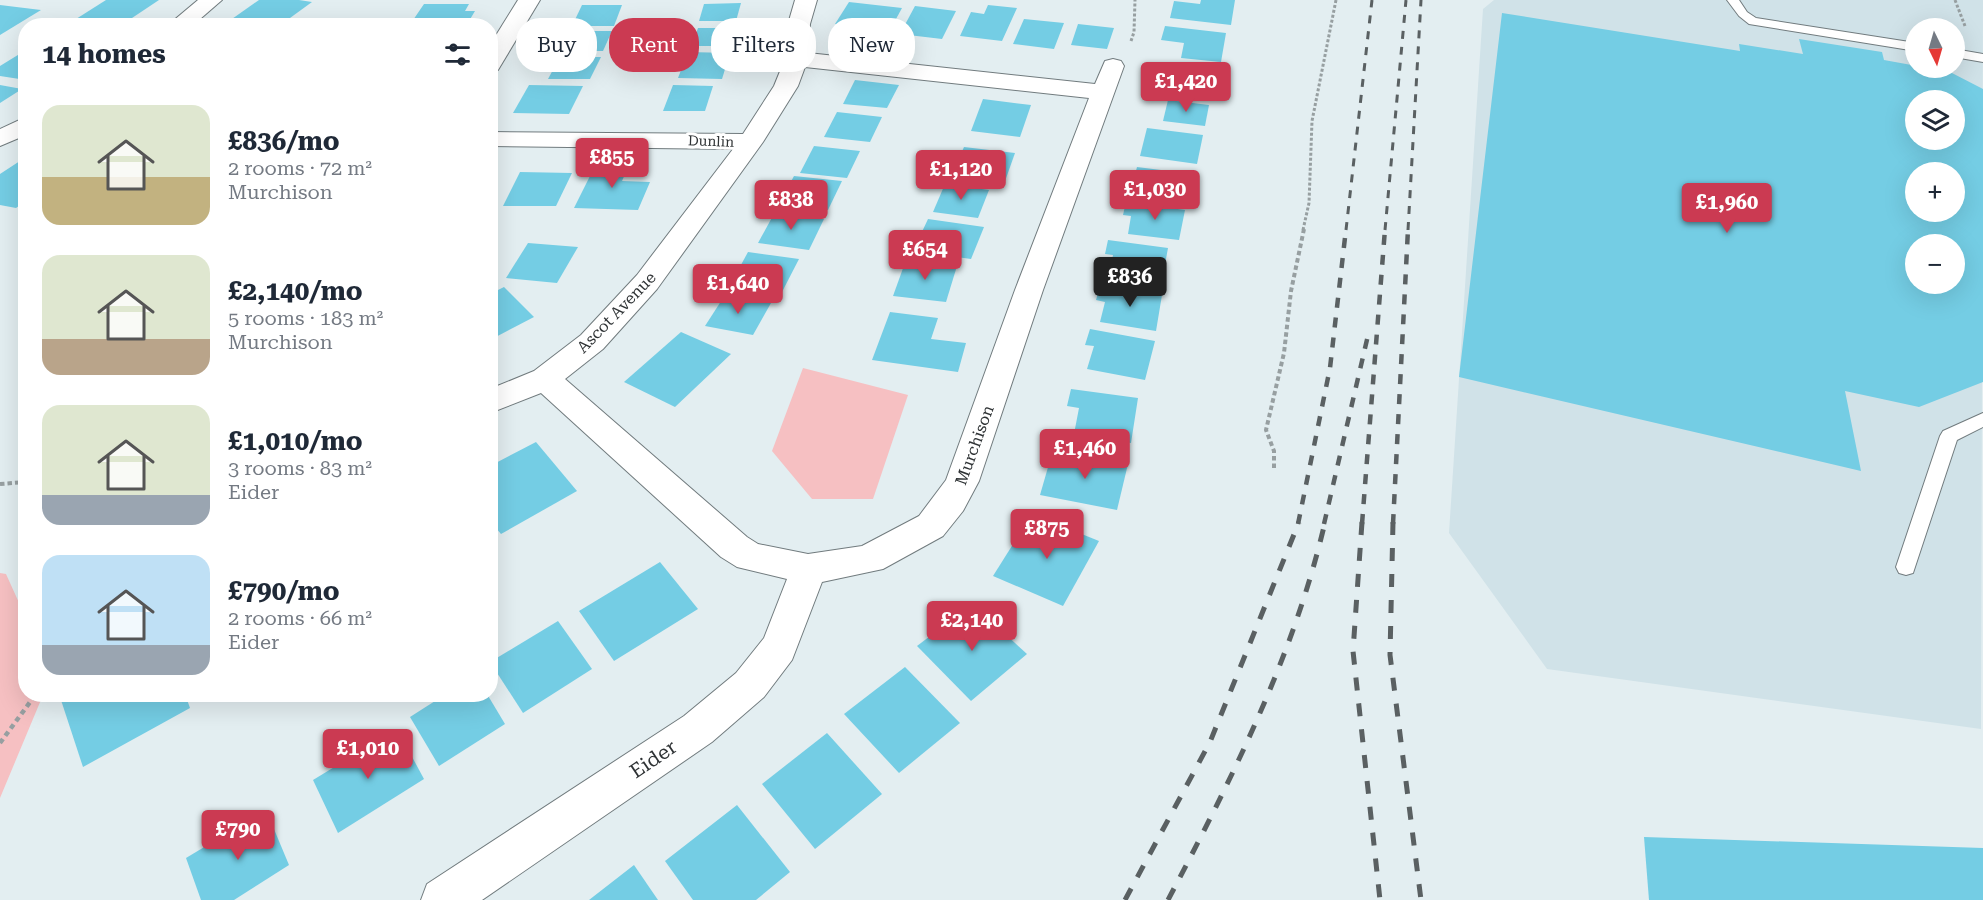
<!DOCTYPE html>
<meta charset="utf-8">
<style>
:root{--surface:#fff;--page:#f6f6f7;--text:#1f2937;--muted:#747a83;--accent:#cb3a52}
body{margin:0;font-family:"Roboto Serif",serif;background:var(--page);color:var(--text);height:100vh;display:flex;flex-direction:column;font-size:22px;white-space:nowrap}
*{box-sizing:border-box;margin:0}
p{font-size:20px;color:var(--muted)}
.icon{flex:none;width:33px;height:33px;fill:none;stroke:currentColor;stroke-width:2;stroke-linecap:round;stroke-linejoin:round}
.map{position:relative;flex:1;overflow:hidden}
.details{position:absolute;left:18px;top:18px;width:480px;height:684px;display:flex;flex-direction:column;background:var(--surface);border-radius:24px;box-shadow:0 6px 24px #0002}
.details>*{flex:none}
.hud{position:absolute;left:516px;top:18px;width:570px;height:54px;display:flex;gap:12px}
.needle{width:39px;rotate:175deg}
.buttons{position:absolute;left:1905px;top:18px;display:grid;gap:12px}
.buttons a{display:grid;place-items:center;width:60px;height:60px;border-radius:50%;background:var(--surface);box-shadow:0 6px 24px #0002;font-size:30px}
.price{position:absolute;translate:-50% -51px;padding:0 14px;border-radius:6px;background:var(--accent);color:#fff;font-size:20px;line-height:39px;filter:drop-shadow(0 2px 3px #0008)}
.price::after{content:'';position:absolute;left:50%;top:36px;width:18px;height:14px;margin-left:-9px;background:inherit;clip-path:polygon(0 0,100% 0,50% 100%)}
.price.current{background:#222;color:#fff}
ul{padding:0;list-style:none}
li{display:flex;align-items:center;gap:18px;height:150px;padding:0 24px}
li span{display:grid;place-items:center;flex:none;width:168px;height:120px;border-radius:18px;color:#555}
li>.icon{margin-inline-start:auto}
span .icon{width:72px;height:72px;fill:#fffc;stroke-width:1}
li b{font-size:26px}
h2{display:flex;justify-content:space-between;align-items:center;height:72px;padding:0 24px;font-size:26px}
.tag{padding:0 21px;border-radius:24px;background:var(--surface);box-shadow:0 6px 24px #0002;font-size:21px;line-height:54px}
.tag.current{background:var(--accent);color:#fff}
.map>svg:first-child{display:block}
</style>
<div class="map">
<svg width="1983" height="900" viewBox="0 0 1983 900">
<rect width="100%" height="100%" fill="#e3eef1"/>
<!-- built -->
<path fill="#d0e2e8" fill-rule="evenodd" d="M 1494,0 L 1983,0 L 1981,729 L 1547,669 L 1449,533 L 1483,9 ZM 1916,28 L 1954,28 L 1954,68 L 1916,68 ZM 1916,100 L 1954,100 L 1954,140 L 1916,140 ZM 1916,172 L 1954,172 L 1954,212 L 1916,212 ZM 1916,244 L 1954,244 L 1954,284 L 1916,284 Z"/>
<!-- green -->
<g fill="#f6c0c2">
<path d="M 803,368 L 908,395 L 873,499 L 812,499 L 772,451 Z"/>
<path d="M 0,573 L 6,574 L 25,616 L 26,694 L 43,695 L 0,798 Z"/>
</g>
<!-- building -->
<g fill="#74cde4" fill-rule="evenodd">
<path d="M 106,0 L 159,0 L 120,26 L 65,26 Z"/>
<path d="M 259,0 L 299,0 L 312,2 L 279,26 L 222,26 Z"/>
<path d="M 1201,0 L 1235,0 L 1231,25 L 1170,18 L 1174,1 L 1200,4 Z"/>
<path d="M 849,2 L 902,8 L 890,30 L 835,24 Z"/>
<path d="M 741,3 L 736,21 L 699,21 L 704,4 Z"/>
<path d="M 424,4 L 469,4 L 465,11 L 475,11 L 466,26 L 409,26 Z"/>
<path d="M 0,5 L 41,10 L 0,35 Z"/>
<path d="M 582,5 L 622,5 L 614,26 L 572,26 Z"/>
<path d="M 988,5 L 1017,8 L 1002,41 L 960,36 L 971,12 L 984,14 Z"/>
<path d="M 915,6 L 956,11 L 942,39 L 900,34 Z"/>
<path d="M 1502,13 L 1740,51 L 1739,44 L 1803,54 L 1799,39 L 1882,52 L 1884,60 L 1950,72 L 1983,89 L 1983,382 L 1919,407 L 1845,391 L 1861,471 L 1459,377 ZM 1916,100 L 1954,100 L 1954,140 L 1916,140 ZM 1916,172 L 1954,172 L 1954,212 L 1916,212 ZM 1916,244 L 1954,244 L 1954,284 L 1916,284 Z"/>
<path d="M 1024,19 L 1064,23 L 1054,49 L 1013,44 Z"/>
<path d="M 1078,24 L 1114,28 L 1107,49 L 1071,45 Z"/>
<path d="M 1165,26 L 1226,33 L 1221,62 L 1181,58 L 1184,43 L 1161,40 Z"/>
<path d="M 698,28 L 735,28 L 729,46 L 691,46 Z"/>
<path d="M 574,31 L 612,31 L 603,51 L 564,51 Z"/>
<path d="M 26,50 L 26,80 L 0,76 L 0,66 Z"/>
<path d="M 688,52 L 730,53 L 722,79 L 678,78 Z"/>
<path d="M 560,57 L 601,57 L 590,79 L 548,79 Z"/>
<path d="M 1174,67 L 1214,72 L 1208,98 L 1167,92 Z"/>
<path d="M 855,80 L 899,85 L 887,108 L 843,104 Z"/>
<path d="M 0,85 L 22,89 L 0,103 Z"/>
<path d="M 529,85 L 583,86 L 569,114 L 513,113 Z"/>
<path d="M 673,85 L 713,86 L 705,111 L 663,111 Z"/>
<path d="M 983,99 L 1031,105 L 1020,137 L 971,131 Z"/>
<path d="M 1168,100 L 1209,105 L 1205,126 L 1163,121 Z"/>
<path d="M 837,112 L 882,117 L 870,142 L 824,137 Z"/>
<path d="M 1147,128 L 1203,135 L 1197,164 L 1140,156 Z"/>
<path d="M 814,146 L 860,151 L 847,178 L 800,173 Z"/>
<path d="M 964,147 L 1015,153 L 1004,184 L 951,177 Z"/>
<path d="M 26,157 L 26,201 L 16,208 L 0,205 L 0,174 Z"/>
<path d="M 597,162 L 630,163 L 622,181 L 650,182 L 638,210 L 574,208 Z"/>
<path d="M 1137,167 L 1193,174 L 1188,202 L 1138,196 L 1142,180 L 1134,178 Z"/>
<path d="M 520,172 L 572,173 L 556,206 L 503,206 Z"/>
<path d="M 794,176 L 842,181 L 828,210 L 779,204 Z"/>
<path d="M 945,184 L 989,190 L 978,218 L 933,212 Z"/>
<path d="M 1126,202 L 1185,210 L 1179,240 L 1128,234 L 1131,216 L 1123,215 Z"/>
<path d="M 775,212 L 824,219 L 809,250 L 758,243 Z"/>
<path d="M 928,219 L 984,227 L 971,259 L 913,251 Z"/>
<path d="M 1108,240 L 1168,248 L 1162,281 L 1109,274 L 1113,255 L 1105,254 Z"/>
<path d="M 528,243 L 578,247 L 557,283 L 506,278 Z"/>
<path d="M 748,252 L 799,259 L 782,292 L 730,285 Z"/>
<path d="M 906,260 L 957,266 L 946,302 L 893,296 Z"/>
<path d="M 1100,286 L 1162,295 L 1156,331 L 1100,322 L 1105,302 L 1096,300 Z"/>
<path d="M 504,287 L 534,317 L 490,340 L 490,294 Z"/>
<path d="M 725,295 L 771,303 L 753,335 L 705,326 Z"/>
<path d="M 890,312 L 938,318 L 931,339 L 966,343 L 958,372 L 872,360 Z"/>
<path d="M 1090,329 L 1155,341 L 1145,380 L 1087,369 L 1094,346 L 1085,345 Z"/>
<path d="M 681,332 L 731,354 L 675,407 L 624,382 Z"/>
<path d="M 1071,389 L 1138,398 L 1131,443 L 1074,434 L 1079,408 L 1067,406 Z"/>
<path d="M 536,442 L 577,491 L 501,534 L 490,521 L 490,466 Z"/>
<path d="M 1053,450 L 1128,464 L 1117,510 L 1040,495 Z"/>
<path d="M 1032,514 L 1099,541 L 1063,606 L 993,576 Z"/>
<path d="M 660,562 L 698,609 L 614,661 L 579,611 Z"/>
<path d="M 972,604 L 1027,654 L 971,701 L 917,646 Z"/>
<path d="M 558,621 L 592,669 L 523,713 L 490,662 Z"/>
<path d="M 905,667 L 960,723 L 899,773 L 844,714 Z"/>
<path d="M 59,694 L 185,694 L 190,708 L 83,767 Z"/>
<path d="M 446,694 L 487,694 L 505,724 L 439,766 L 410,717 Z"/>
<path d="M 397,729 L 424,779 L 338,833 L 313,780 Z"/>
<path d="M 827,733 L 882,794 L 815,849 L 762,784 Z"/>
<path d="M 737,805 L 790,872 L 756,900 L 693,900 L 665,861 Z"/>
<path d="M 266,810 L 289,865 L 234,900 L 201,900 L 186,858 Z"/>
<path d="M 1644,837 L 1983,848 L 1983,900 L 1649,900 Z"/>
<path d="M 634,865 L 658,900 L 589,900 Z"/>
</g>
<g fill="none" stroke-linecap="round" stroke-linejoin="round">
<defs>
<g id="service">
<path d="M 1727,0 L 1739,0 L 1747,12 L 1756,18 L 1916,43 L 1916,51 L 1749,24 L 1739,16 Z"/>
<path d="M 1954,49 L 1983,54 L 1983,62 L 1954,57 Z"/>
<path d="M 1983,413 L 1983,427 L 1957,440 L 1913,573 L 1906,575 L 1899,573 L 1896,567 L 1940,436 L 1943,431 Z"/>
</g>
<g id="minor">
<path d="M 198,0 L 222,0 L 192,26 L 167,26 Z"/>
<path d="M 518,0 L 540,0 L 498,70 L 490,72 L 490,45 Z"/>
<path d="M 795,0 L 817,0 L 810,24 L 808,53 L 1095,84 L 1105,61 L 1113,59 L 1121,61 L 1124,66 L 1043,290 L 979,481 L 963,511 L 943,536 L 883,569 L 822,582 L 792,660 L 764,697 L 712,742 L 482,900 L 421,900 L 427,884 L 684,716 L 736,673 L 764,638 L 787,579 L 737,567 L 721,557 L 541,393 L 490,413 L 490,389 L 534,371 L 581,335 L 637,275 L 733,149 L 490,146 L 490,132 L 743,134 L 774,86 L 785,59 L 788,24 ZM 805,67 L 1089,98 L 1015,290 L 946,480 L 919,516 L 862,546 L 808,554 L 758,544 L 747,537 L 565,379 L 603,349 L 657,289 L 763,142 L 798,86 Z"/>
<path d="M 26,117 L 26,135 L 0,146 L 0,129 Z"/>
</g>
</defs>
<!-- service casing -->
<use href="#service" stroke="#717b7e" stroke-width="2"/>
<!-- minor casing -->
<use href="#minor" stroke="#717b7e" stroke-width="2"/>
<!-- path-far2 -->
<g stroke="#979fa1" stroke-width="3" stroke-dasharray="3 2" stroke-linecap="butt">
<path d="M 1955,0 L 1965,26"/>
<path d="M 1131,41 L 1134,32 L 1135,0"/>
<path d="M 1303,230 L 1309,203 L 1312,121 L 1336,0"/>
</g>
<!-- path-far1 -->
<g stroke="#979fa1" stroke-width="4" stroke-dasharray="4.5 3" stroke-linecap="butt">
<path d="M 1274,468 L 1274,451 L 1266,430 L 1284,353 L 1291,291 L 1304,229"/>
<path d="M 0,484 L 26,482"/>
</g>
<!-- path -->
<path stroke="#979fa1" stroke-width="4.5" stroke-dasharray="5 4" stroke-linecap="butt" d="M 0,743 L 36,694"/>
<!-- service -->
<use href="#service" fill="#fff" fill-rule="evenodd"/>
<!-- minor -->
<use href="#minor" fill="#fff" fill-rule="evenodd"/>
<!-- rail-far2 -->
<g stroke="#5a6062" stroke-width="3" stroke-dasharray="8 8" stroke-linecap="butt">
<path d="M 1346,230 L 1372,0"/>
<path d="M 1385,230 L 1406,0"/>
<path d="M 1408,230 L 1421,0"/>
</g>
<!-- rail-far1 -->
<g stroke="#5a6062" stroke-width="4.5" stroke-dasharray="10 10" stroke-linecap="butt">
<path d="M 1298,524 L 1330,368 L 1346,229"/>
<path d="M 1324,524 L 1369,331"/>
<path d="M 1362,524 L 1385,229"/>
<path d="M 1393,524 L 1408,229"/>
</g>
<!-- rail -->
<g stroke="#5a6062" stroke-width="5" stroke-dasharray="13 13" stroke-linecap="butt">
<path d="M 1362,522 L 1353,651 L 1380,900"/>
<path d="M 1393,522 L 1390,655 L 1421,900"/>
<path d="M 1125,900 L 1210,742 L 1299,522"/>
<path d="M 1168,900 C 1231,780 1294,656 1325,522"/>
</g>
</g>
<g text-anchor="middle" stroke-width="6" stroke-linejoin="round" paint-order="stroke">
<!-- far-street labels -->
<g font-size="14" fill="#2f3335" stroke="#fff">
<text transform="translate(711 141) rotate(2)" y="5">Dunlin</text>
</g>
<!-- street labels -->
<g font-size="16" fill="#2f3335" stroke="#fff">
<text transform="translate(616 312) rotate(-46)" y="6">Ascot Avenue</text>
<text transform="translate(974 445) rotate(-70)" y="6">Murchison</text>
</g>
<!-- near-street labels -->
<g font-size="20" fill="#2f3335" stroke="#fff">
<text transform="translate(653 759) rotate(-34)" y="7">Eider</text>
</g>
</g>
</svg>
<div class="buttons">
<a><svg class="needle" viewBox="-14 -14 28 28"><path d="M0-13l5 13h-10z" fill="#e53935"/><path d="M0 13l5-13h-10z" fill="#747a83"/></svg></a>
<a><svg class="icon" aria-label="layers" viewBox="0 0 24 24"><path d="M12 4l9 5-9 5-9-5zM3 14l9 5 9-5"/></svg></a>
<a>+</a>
<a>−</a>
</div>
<b class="price" style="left:1186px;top:113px">£1,420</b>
<b class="price" style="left:612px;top:189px">£855</b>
<b class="price" style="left:961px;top:201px">£1,120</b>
<b class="price" style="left:1155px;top:221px">£1,030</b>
<b class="price" style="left:791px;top:231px">£838</b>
<b class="price" style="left:1727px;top:234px">£1,960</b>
<b class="price" style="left:925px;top:281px">£654</b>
<b class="price current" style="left:1130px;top:308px">£836</b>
<b class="price" style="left:738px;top:315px">£1,640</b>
<b class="price" style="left:1085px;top:480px">£1,460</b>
<b class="price" style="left:1047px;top:560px">£875</b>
<b class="price" style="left:972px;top:652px">£2,140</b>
<b class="price" style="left:368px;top:780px">£1,010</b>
<b class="price" style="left:238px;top:861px">£790</b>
<div class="hud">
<a class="tag">Buy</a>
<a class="tag current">Rent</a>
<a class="tag">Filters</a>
<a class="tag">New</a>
</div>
<section class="details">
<h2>14 homes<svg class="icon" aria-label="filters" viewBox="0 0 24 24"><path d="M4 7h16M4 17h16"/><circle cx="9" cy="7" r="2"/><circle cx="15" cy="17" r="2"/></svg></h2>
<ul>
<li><span style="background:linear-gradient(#dfe7d0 60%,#c2b280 0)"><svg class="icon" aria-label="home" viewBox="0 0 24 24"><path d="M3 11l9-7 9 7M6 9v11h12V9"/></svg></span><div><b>£836/mo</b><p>2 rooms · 72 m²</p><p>Murchison</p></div></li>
<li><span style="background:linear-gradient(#dfe7d0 70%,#b9a48a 0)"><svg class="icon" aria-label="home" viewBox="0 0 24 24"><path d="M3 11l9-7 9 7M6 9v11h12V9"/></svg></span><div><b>£2,140/mo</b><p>5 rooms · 183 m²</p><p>Murchison</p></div></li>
<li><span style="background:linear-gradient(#dfe7d0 75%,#9aa5b1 0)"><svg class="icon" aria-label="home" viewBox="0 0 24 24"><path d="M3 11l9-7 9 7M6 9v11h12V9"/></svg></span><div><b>£1,010/mo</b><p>3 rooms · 83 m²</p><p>Eider</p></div></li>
<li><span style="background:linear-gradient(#bfe0f5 75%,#9aa5b1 0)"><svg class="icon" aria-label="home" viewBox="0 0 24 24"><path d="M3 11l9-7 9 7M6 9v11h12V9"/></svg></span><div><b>£790/mo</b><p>2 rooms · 66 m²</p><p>Eider</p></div></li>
</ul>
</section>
</div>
